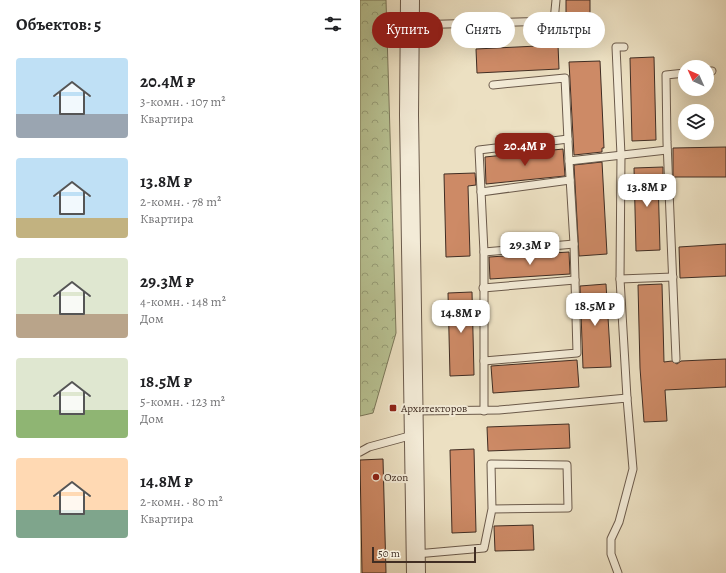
<!DOCTYPE html>
<html lang="ru">
<meta charset="utf-8">
<style>
:root{--surface:#fff;--page:#f6f6f6;--text:#202124;--muted:#757577;--accent:#8f2418}
body{margin:0;font-family:Alegreya,serif;background:var(--page);color:var(--text);height:100vh;display:flex;flex-direction:column;font-size:15px;white-space:nowrap}
*{box-sizing:border-box;margin:0}
p{font-size:13px;color:var(--muted)}
.icon{flex:none;width:22px;height:22px;fill:none;stroke:currentColor;stroke-width:2;stroke-linecap:round;stroke-linejoin:round}
.map{position:relative;flex:1;overflow:hidden}
.details{display:flex;flex-direction:column;background:var(--surface);width:360px}
.details>*{flex:none}
.banner{position:absolute;left:12px;top:12px;width:294px;height:36px;display:flex;gap:8px}
.needle{width:26px;rotate:315deg}
.controls{position:absolute;left:318px;top:60px;display:grid;gap:8px}
.controls a{display:grid;place-items:center;width:36px;height:36px;border-radius:50%;background:var(--surface);box-shadow:0 4px 16px #0002;font-size:20px}
.scale{position:absolute;left:12px;bottom:10px;width:104px;box-sizing:border-box;padding-left:4px;border:2px solid #402d23;border-top:0;font-size:11px;line-height:14px;white-space:nowrap;color:#402d23;-webkit-text-stroke:3px #f3ebd7;paint-order:stroke}
.price{position:absolute;translate:-50% -34px;padding:0 9px;border-radius:8px;background:#fff;color:#222;font-size:13px;line-height:26px;filter:drop-shadow(0 1px 2px #0008)}
.price::after{content:'';position:absolute;left:50%;top:24px;width:12px;height:9px;margin-left:-6px;background:inherit;clip-path:polygon(0 0,100% 0,50% 100%)}
.price.selected{background:var(--accent);color:#fff}
ul{padding:0;list-style:none}
li{display:flex;align-items:center;gap:12px;height:100px;padding:0 16px}
li span{display:grid;place-items:center;flex:none;width:112px;height:80px;border-radius:4px;color:#555}
li>.icon{margin-inline-start:auto}
span .icon{width:48px;height:48px;fill:#fffc;stroke-width:1}
li b{font-size:17px}
h2{display:flex;justify-content:space-between;align-items:center;height:48px;padding:0 16px;font-size:17px}
.chip{padding:0 14px;border-radius:18px;background:var(--surface);box-shadow:0 4px 16px #0002;font-size:14px;line-height:36px}
.chip.selected{background:var(--accent);color:#fff}
main{display:flex;flex:1;min-height:0}
.map>svg:first-child{display:block}
</style>
<main>
<section class="details">
<h2>Объектов: 5<svg class="icon" aria-label="filters" viewBox="0 0 24 24"><path d="M4 7h16M4 17h16"/><circle cx="9" cy="7" r="2"/><circle cx="15" cy="17" r="2"/></svg></h2>
<ul>
<li><span style="background:linear-gradient(#bfe0f5 70%,#9aa5b1 0)"><svg class="icon" aria-label="home" viewBox="0 0 24 24"><path d="M3 11l9-7 9 7M6 9v11h12V9"/></svg></span><div><b>20.4M ₽</b><p>3-комн. · 107 m²</p><p>Квартира</p></div></li>
<li><span style="background:linear-gradient(#bfe0f5 75%,#c2b280 0)"><svg class="icon" aria-label="home" viewBox="0 0 24 24"><path d="M3 11l9-7 9 7M6 9v11h12V9"/></svg></span><div><b>13.8M ₽</b><p>2-комн. · 78 m²</p><p>Квартира</p></div></li>
<li><span style="background:linear-gradient(#dfe7d0 70%,#b9a48a 0)"><svg class="icon" aria-label="home" viewBox="0 0 24 24"><path d="M3 11l9-7 9 7M6 9v11h12V9"/></svg></span><div><b>29.3M ₽</b><p>4-комн. · 148 m²</p><p>Дом</p></div></li>
<li><span style="background:linear-gradient(#dfe7d0 65%,#8fb573 0)"><svg class="icon" aria-label="home" viewBox="0 0 24 24"><path d="M3 11l9-7 9 7M6 9v11h12V9"/></svg></span><div><b>18.5M ₽</b><p>5-комн. · 123 m²</p><p>Дом</p></div></li>
<li><span style="background:linear-gradient(#ffd9b3 65%,#7fa58c 0)"><svg class="icon" aria-label="home" viewBox="0 0 24 24"><path d="M3 11l9-7 9 7M6 9v11h12V9"/></svg></span><div><b>14.8M ₽</b><p>2-комн. · 80 m²</p><p>Квартира</p></div></li>
</ul>
</section>
<div class="map">
<svg width="366" height="573" viewBox="0 0 366 573">
<defs>
<pattern id="forest-crowns" width="20" height="18" patternUnits="userSpaceOnUse"><rect width="20" height="18" fill="#b8c293"/><path d="M2 6a3 3 0 1 1 6 0M12 15a3 3 0 1 1 6 0" fill="none" stroke="#979e78"/></pattern>
</defs>
<rect width="100%" height="100%" fill="#ece0c2"/>
<filter id="stains"><feTurbulence type="fractalNoise" baseFrequency=".005" numOctaves="4"/><feColorMatrix values="0 0 0 0 .2 0 0 0 0 .09 0 0 0 0 .02 0 0 0 .5 -.17"/></filter>
<radialGradient id="worn" r=".72"><stop offset=".6" stop-color="#630" stop-opacity="0"/><stop offset="1" stop-color="#630" stop-opacity=".3"/></radialGradient>
<!-- forest -->
<path fill="url(#forest-crowns)" stroke="#7c785b" d="M 0,0 L 26,0 L 36,333 L 13,413 L 0,416 Z"/>
<!-- building -->
<g fill="#cd8a66" stroke="#402d23">
<path d="M 206,0 L 230,0 L 230,29 L 206,30 Z"/>
<path d="M 198,45 L 199,69 L 117,73 L 116,49 Z"/>
<path d="M 294,57 L 296,140 L 272,141 L 270,58 Z"/>
<path d="M 240,61 L 244,148 L 242,148 L 242,152 L 214,155 L 209,62 Z"/>
<path d="M 366,147 L 366,177 L 313,177 L 313,148 Z"/>
<path d="M 203,149 L 205,176 L 126,184 L 125,157 Z"/>
<path d="M 242,162 L 247,254 L 219,256 L 214,165 Z"/>
<path d="M 303,167 L 303,178 L 298,178 L 300,250 L 276,251 L 274,168 Z"/>
<path d="M 115,173 L 116,185 L 108,186 L 110,256 L 86,257 L 84,174 Z"/>
<path d="M 366,244 L 366,276 L 320,278 L 319,247 Z"/>
<path d="M 209,252 L 210,274 L 130,279 L 129,257 Z"/>
<path d="M 246,284 L 251,367 L 223,368 L 220,286 Z"/>
<path d="M 302,284 L 304,362 L 312,361 L 317,364 L 321,361 L 366,359 L 366,387 L 305,390 L 307,421 L 284,422 L 280,368 L 278,285 Z"/>
<path d="M 112,292 L 114,375 L 90,376 L 88,293 Z"/>
<path d="M 217,360 L 219,387 L 133,393 L 131,366 Z"/>
<path d="M 209,424 L 210,448 L 128,451 L 127,427 Z"/>
<path d="M 114,449 L 116,532 L 92,533 L 90,450 Z"/>
<path d="M 23,459 L 26,573 L 2,573 L 0,460 Z"/>
<path d="M 173,525 L 174,550 L 135,551 L 134,526 Z"/>
</g>
<g fill="none" stroke-linecap="round" stroke-linejoin="round">
<defs>
<g id="service">
<path d="M 50,25 L 194,21 L 196,0"/>
<path d="M 264,47 L 256,47 L 261,155 L 260,279 L 267,398"/>
<path d="M 347,72 L 352,71"/>
<path d="M 133,85 L 205,78 L 209,161 L 307,150"/>
<path d="M 208,139 L 119,150 L 124,252 L 124,361 L 217,353 L 214,244 L 209,161"/>
<path d="M 121,192 L 210,180"/>
<path d="M 124,252 L 214,244"/>
<path d="M 260,279 L 313,277"/>
<path d="M 123,288 L 215,280"/>
<path d="M 316,359 L 307,142 L 306,75 L 325,73"/>
<path d="M 124,361 L 124,411"/>
<path d="M 54,411 L 139,410 L 267,398 L 273,469 L 259,522 L 251,539 L 251,554 L 258,573"/>
<path d="M 0,452 L 9,447 L 53,435"/>
<path d="M 56,554 L 124,548 L 132,509 L 208,508 L 207,465 L 131,464 L 132,509"/>
</g>
<path id="tertiary" d="M 50,0 L 49,115 L 56,573"/>
</defs>
<!-- service casing -->
<use href="#service" stroke="#6b5a4b" stroke-width="9"/>
<!-- tertiary casing -->
<use href="#tertiary" stroke="#6b5a4b" stroke-width="20"/>
<!-- service -->
<use href="#service" stroke="#f3ebd7" stroke-width="7"/>
<!-- tertiary -->
<use href="#tertiary" stroke="#f3ebd7" stroke-width="18"/>
</g>
<!-- markers -->
<g fill="#8f2418" stroke="#f3ebd7" stroke-width="1.5">
<rect x="29" y="404" width="8" height="8" rx="2"/>
<circle cx="16" cy="477" r="4"/>
</g>
<g text-anchor="middle" stroke-width="4" stroke-linejoin="round" paint-order="stroke">
<!-- poi labels -->
<g font-size="11" fill="#402d23" stroke="#f3ebd7" text-anchor="start">
<text x="41" y="412">Архитекторов</text>
<text x="24" y="481">Ozon</text>
</g>
</g>
<rect width="100%" height="100%" filter="url(#stains)"/>
<rect width="100%" height="100%" fill="url(#worn)"/>
</svg>
<div class="controls">
<a><svg class="needle" viewBox="-14 -14 28 28"><path d="M0-13l5 13h-10z" fill="#e53935"/><path d="M0 13l5-13h-10z" fill="#757577"/></svg></a>
<a><svg class="icon" aria-label="layers" viewBox="0 0 24 24"><path d="M12 4l9 5-9 5-9-5zM3 14l9 5 9-5"/></svg></a>
</div>
<div class="scale">50 m</div>
<b class="price selected" style="left:165px;top:167px">20.4M ₽</b>
<b class="price" style="left:287px;top:208px">13.8M ₽</b>
<b class="price" style="left:170px;top:266px">29.3M ₽</b>
<b class="price" style="left:235px;top:327px">18.5M ₽</b>
<b class="price" style="left:101px;top:334px">14.8M ₽</b>
<div class="banner">
<a class="chip selected">Купить</a>
<a class="chip">Снять</a>
<a class="chip">Фильтры</a>
</div>
</div>
</main>
